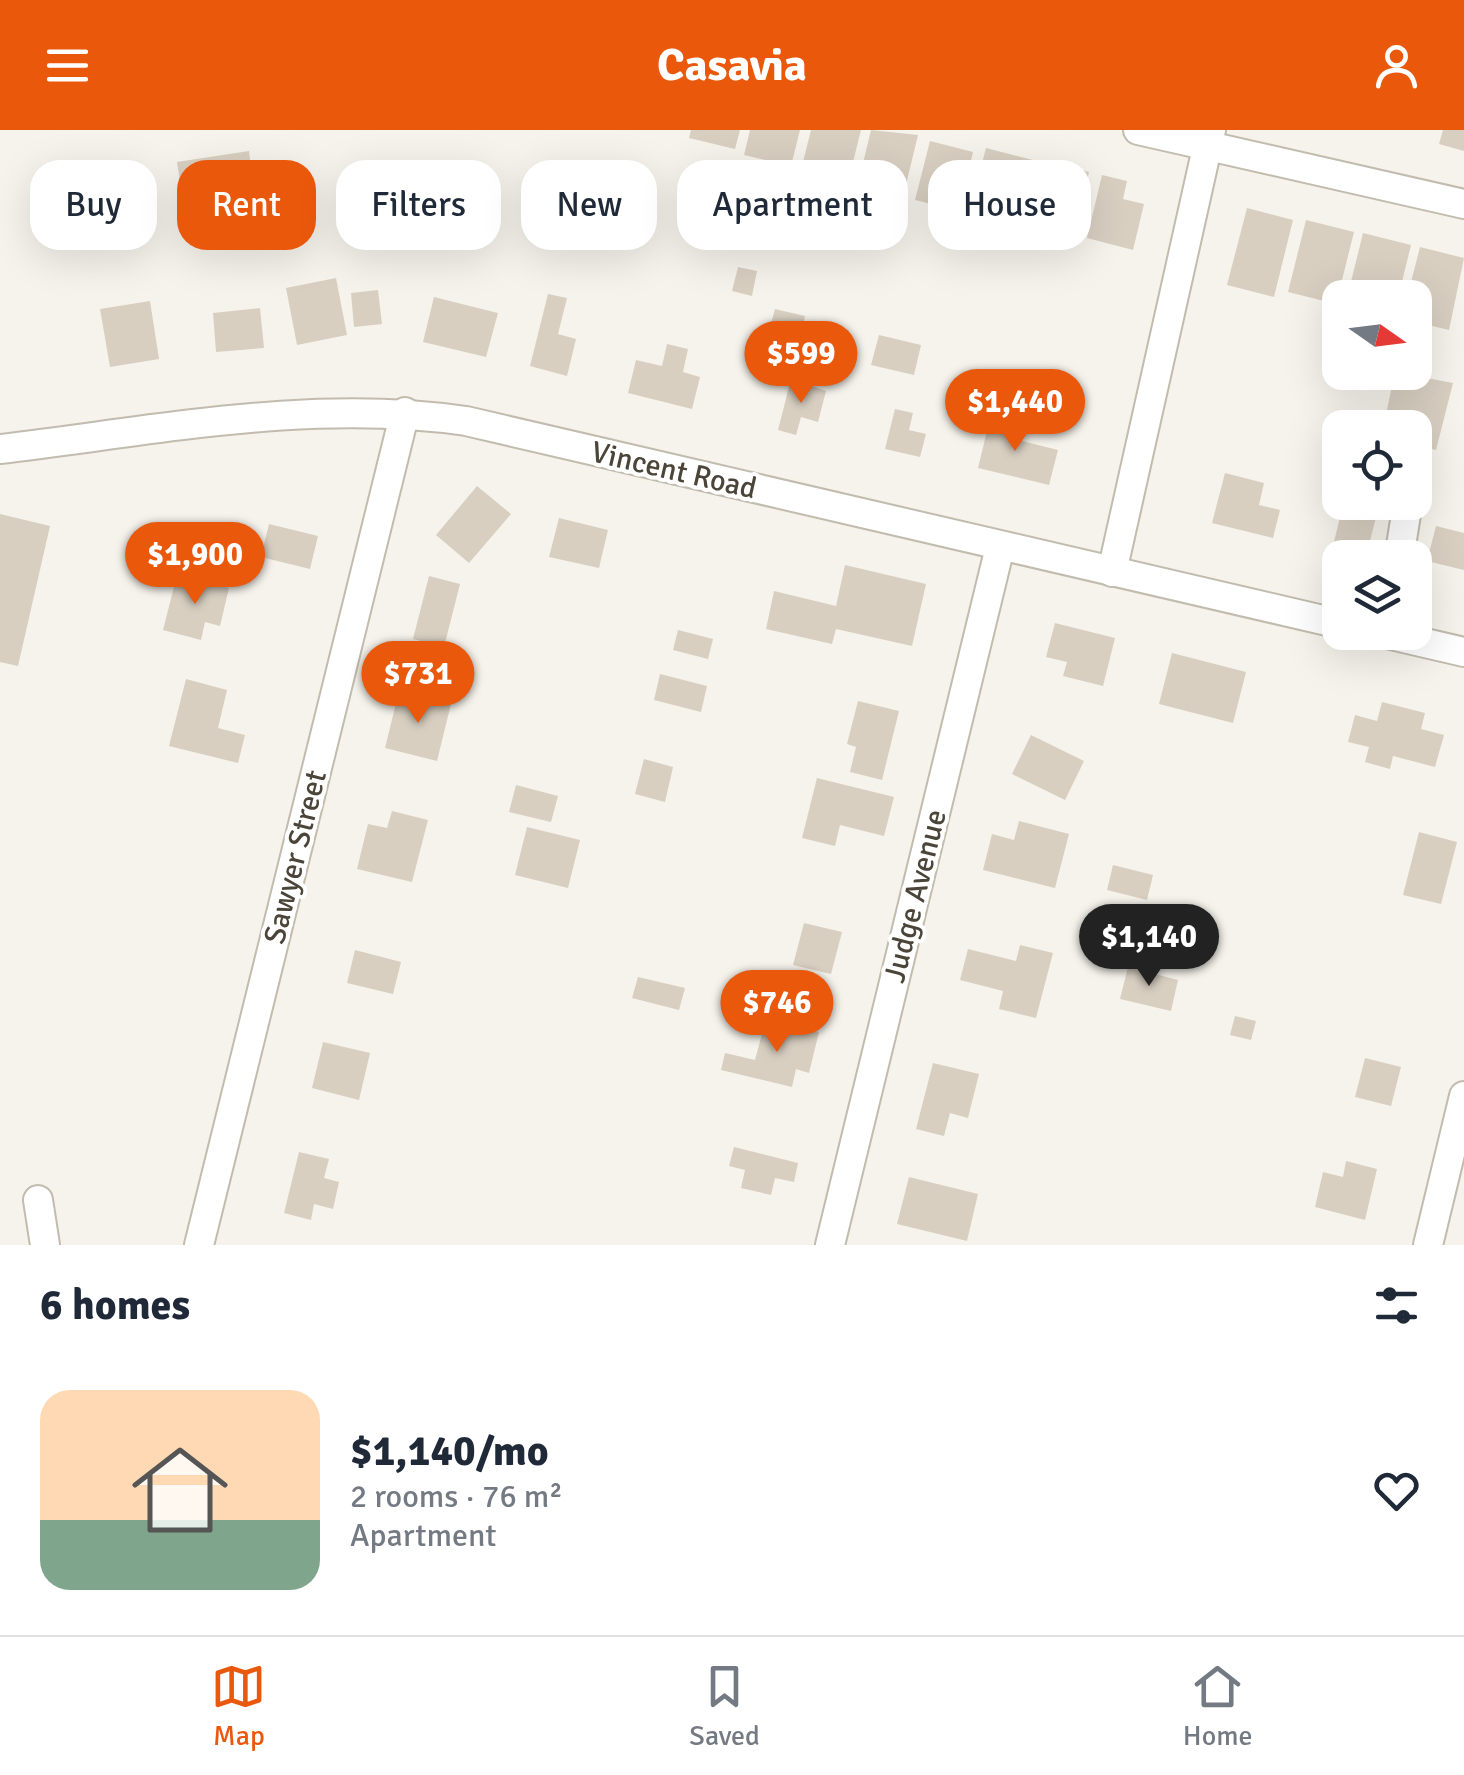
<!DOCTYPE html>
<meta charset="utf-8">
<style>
:root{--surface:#fff;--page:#f6f6f7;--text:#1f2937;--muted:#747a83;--line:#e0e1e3;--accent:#ea580c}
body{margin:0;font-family:Signika,sans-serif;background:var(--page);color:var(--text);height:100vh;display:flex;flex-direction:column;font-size:38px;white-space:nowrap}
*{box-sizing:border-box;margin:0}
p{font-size:32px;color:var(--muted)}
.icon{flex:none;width:55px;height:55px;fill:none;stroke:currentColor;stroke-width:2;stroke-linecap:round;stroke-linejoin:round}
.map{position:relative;height:1115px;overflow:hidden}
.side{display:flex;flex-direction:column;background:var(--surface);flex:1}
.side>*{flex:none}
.banner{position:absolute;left:30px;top:30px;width:1405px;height:90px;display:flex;gap:20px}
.needle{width:65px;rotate:104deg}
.buttons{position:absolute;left:1322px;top:150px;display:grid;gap:20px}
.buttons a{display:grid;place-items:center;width:110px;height:110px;border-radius:20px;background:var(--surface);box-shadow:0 10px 40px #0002;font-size:50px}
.price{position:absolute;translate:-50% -85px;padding:0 22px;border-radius:35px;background:var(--accent);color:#fff;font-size:32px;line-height:65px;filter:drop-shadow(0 2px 5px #0008)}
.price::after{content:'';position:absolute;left:50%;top:60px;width:30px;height:22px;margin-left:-15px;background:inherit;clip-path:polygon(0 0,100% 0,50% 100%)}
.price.current{background:#222;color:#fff}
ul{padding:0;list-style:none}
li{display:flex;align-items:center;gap:30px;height:250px;padding:0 40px}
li+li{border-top:2px solid var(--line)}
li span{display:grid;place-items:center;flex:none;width:280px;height:200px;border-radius:30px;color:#555}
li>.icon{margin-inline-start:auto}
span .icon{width:120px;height:120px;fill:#fffc;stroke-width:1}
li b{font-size:42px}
h2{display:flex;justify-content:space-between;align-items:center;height:120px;padding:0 40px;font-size:42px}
.tag{padding:0 35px;border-radius:30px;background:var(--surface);box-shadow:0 10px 40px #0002;font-size:35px;line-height:90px}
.tag.current{background:var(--accent);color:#fff}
header{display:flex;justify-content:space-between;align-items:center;height:130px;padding:0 40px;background:var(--accent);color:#fff;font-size:45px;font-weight:700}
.menu{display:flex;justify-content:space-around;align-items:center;height:140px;border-top:2px solid var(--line);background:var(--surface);font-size:28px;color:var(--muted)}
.menu a{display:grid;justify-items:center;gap:5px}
.menu .current{color:var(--accent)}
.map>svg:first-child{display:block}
</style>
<header><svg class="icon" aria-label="menu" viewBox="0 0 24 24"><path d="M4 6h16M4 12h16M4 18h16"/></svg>Casavia<svg class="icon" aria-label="person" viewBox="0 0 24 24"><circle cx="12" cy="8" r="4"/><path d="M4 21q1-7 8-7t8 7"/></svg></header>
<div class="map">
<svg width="1464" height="1115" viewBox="0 0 1464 1115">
<rect width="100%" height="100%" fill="#f6f3ec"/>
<!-- building -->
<g fill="#d8cfc1">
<path d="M 691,0 L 740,0 L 735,19 L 689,8 Z"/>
<path d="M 750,0 L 800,0 L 791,36 L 744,25 Z"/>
<path d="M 811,0 L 861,0 L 847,56 L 800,44 Z"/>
<path d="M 871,0 L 918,5 L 903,67 L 889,64 L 885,83 L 853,75 Z"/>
<path d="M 1443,0 L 1464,0 L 1464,21 L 1439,14 Z"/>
<path d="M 930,11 L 973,22 L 959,81 L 915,70 Z"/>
<path d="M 986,18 L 1033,30 L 1018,88 L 971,76 Z"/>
<path d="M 249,21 L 254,61 L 183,71 L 177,32 Z"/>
<path d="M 1043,30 L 1089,42 L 1072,111 L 1026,99 Z"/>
<path d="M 1102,45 L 1127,51 L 1123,69 L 1144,74 L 1133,120 L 1087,108 Z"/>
<path d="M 1247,78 L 1293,90 L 1274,167 L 1227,155 Z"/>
<path d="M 1306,90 L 1354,102 L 1336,174 L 1288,162 Z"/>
<path d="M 1363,103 L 1411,115 L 1398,168 L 1347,168 Z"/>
<path d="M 1420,117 L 1464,128 L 1449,200 L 1415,192 L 1415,168 L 1407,168 Z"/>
<path d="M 738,137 L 757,141 L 752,166 L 732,161 Z"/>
<path d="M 336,148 L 347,205 L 297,215 L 286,158 Z"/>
<path d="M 378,160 L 382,194 L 354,197 L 351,163 Z"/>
<path d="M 548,164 L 567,168 L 558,204 L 576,209 L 567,246 L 530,236 Z"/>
<path d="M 434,167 L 498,183 L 486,227 L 423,212 Z"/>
<path d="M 150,171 L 159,229 L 110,237 L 100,179 Z"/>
<path d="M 260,178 L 264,218 L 216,222 L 213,183 Z"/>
<path d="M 775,179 L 805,186 L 797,219 L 766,212 Z"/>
<path d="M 879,205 L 921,215 L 914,245 L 871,235 Z"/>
<path d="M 667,214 L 688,219 L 683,242 L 700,247 L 692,279 L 628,263 L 636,230 L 662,236 Z"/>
<path d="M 1395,242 L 1453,253 L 1436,320 L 1415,315 L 1415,298 L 1383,298 Z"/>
<path d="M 791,249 L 826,261 L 818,292 L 801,287 L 796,305 L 778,300 Z"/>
<path d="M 895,279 L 913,283 L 909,300 L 926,304 L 920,327 L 885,319 Z"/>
<path d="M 991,284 L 1014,290 L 1010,308 L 1058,320 L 1049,355 L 978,338 Z"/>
<path d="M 1225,343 L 1264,353 L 1259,375 L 1280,380 L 1273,408 L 1212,393 Z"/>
<path d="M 477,356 L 511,384 L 469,433 L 436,405 Z"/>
<path d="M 1343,375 L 1377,383 L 1368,419 L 1352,416 L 1349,428 L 1331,424 Z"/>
<path d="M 0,384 L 50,396 L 18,536 L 0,532 Z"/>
<path d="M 559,388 L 608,400 L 599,438 L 549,427 Z"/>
<path d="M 269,394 L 318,406 L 310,439 L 261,427 Z"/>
<path d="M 1436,396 L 1464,403 L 1464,440 L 1427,431 Z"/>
<path d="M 845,435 L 926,454 L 912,516 L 836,499 L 832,514 L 766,499 L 774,461 L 836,476 Z"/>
<path d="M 177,445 L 229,458 L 220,496 L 205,492 L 201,510 L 163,500 Z"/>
<path d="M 429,446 L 460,454 L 444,517 L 413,509 Z"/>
<path d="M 1055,493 L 1115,508 L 1103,556 L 1063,546 L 1067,532 L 1046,527 Z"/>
<path d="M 678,500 L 713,509 L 708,529 L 673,520 Z"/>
<path d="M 1172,523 L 1246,542 L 1233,593 L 1159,574 Z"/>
<path d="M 660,544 L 707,556 L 701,582 L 654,570 Z"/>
<path d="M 186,549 L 227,560 L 218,598 L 245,605 L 238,633 L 169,616 Z"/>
<path d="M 399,561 L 451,574 L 437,631 L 385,618 Z"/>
<path d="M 858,571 L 899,581 L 882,650 L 850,642 L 856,617 L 847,614 Z"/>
<path d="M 1382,572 L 1425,583 L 1421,599 L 1444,605 L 1435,637 L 1393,626 L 1390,639 L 1365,632 L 1369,617 L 1348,612 L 1355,585 L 1377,591 Z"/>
<path d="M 1031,605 L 1084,631 L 1065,670 L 1012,644 Z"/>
<path d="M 644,629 L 673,637 L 665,672 L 635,664 Z"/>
<path d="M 817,648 L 894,667 L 884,706 L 840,695 L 835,716 L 802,708 Z"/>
<path d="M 516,655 L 558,666 L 551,692 L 509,682 Z"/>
<path d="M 392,681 L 428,690 L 412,752 L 357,739 L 368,694 L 387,698 Z"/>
<path d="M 1019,691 L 1069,704 L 1055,758 L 983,740 L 992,704 L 1014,710 Z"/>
<path d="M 527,697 L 580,710 L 568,758 L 515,745 Z"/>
<path d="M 1419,702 L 1457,712 L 1441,774 L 1403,765 Z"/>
<path d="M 1113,735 L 1153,745 L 1147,770 L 1107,760 Z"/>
<path d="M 804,793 L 842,802 L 831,844 L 793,835 Z"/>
<path d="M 1020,815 L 1053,823 L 1036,888 L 999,879 L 1003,861 L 960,850 L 968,819 L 1016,831 Z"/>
<path d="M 355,820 L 401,832 L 393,864 L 347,853 Z"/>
<path d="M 1128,837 L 1178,850 L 1171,881 L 1120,869 Z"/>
<path d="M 638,847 L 685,858 L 679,880 L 632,868 Z"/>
<path d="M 1235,886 L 1256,891 L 1251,910 L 1230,905 Z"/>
<path d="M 766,889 L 819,902 L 809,943 L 796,939 L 792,957 L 721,940 L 725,923 L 755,930 Z"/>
<path d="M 323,912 L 370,923 L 359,970 L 312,958 Z"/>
<path d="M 1365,928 L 1401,937 L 1391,976 L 1355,967 Z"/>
<path d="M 933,933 L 979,944 L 968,988 L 950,983 L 944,1006 L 916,999 Z"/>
<path d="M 734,1017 L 798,1033 L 794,1052 L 775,1048 L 771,1065 L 741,1058 L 745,1040 L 729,1036 Z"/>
<path d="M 299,1022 L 329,1029 L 324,1048 L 339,1052 L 333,1079 L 314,1074 L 311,1090 L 284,1083 Z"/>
<path d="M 1346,1031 L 1377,1039 L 1365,1090 L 1315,1077 L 1323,1042 L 1343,1047 Z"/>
<path d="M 909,1047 L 978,1064 L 967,1111 L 897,1094 Z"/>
</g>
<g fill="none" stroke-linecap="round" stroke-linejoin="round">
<defs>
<g id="minor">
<path d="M 1138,0 L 1464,74"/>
<path d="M 0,319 C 154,301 312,268 466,291 L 1340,494"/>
<path d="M 1399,428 L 1408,372"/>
<path d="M 1112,442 L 1211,0"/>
<path d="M 1378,502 L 1464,522"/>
<path d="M 38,1070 L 45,1115"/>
<path d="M 199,1115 L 405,282"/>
<path d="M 830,1115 L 1000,417"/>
<path d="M 1428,1115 L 1464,966"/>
</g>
</defs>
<!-- minor casing -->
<use href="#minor" stroke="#c2bbae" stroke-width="32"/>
<!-- minor -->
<use href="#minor" stroke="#fff" stroke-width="28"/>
</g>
<g text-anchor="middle" stroke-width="8" stroke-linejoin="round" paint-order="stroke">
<!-- street labels -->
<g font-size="30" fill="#4b4439" stroke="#fff">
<text transform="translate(674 340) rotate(13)" y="10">Vincent Road</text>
<text transform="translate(295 727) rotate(-76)" y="10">Sawyer Street</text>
<text transform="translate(915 766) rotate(-76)" y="10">Judge Avenue</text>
</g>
</g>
</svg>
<div class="buttons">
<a><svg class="needle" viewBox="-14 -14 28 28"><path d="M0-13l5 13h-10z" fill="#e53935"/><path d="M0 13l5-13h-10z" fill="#747a83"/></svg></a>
<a><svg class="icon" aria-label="locate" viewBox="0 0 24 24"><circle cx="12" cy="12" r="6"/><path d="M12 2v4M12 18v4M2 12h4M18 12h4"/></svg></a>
<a><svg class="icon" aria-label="layers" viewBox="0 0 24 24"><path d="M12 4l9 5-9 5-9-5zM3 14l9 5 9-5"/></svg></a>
</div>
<b class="price" style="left:801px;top:276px">$599</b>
<b class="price" style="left:1015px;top:324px">$1,440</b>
<b class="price" style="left:195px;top:477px">$1,900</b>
<b class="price" style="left:418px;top:596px">$731</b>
<b class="price current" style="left:1149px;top:859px">$1,140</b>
<b class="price" style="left:777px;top:925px">$746</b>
<div class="banner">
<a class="tag">Buy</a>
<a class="tag current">Rent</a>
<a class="tag">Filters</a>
<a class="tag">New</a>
<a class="tag">Apartment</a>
<a class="tag">House</a>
</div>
</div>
<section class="side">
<h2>6 homes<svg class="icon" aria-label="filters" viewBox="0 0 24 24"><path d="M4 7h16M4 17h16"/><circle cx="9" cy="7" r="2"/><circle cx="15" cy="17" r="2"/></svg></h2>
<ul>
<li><span style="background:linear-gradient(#ffd9b3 65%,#7fa58c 0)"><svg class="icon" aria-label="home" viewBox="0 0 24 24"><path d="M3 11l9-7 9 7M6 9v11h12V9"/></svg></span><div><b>$1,140/mo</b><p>2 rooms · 76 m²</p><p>Apartment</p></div><svg class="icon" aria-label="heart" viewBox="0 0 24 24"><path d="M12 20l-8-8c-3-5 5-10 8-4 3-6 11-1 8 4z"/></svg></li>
</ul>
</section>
<nav class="menu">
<a class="current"><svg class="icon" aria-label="map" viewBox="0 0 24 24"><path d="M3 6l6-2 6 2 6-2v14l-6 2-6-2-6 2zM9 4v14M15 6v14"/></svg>Map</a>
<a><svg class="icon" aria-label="saved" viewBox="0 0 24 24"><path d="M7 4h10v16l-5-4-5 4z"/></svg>Saved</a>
<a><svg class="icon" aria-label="home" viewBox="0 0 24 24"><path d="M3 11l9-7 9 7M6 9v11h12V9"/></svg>Home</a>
</nav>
